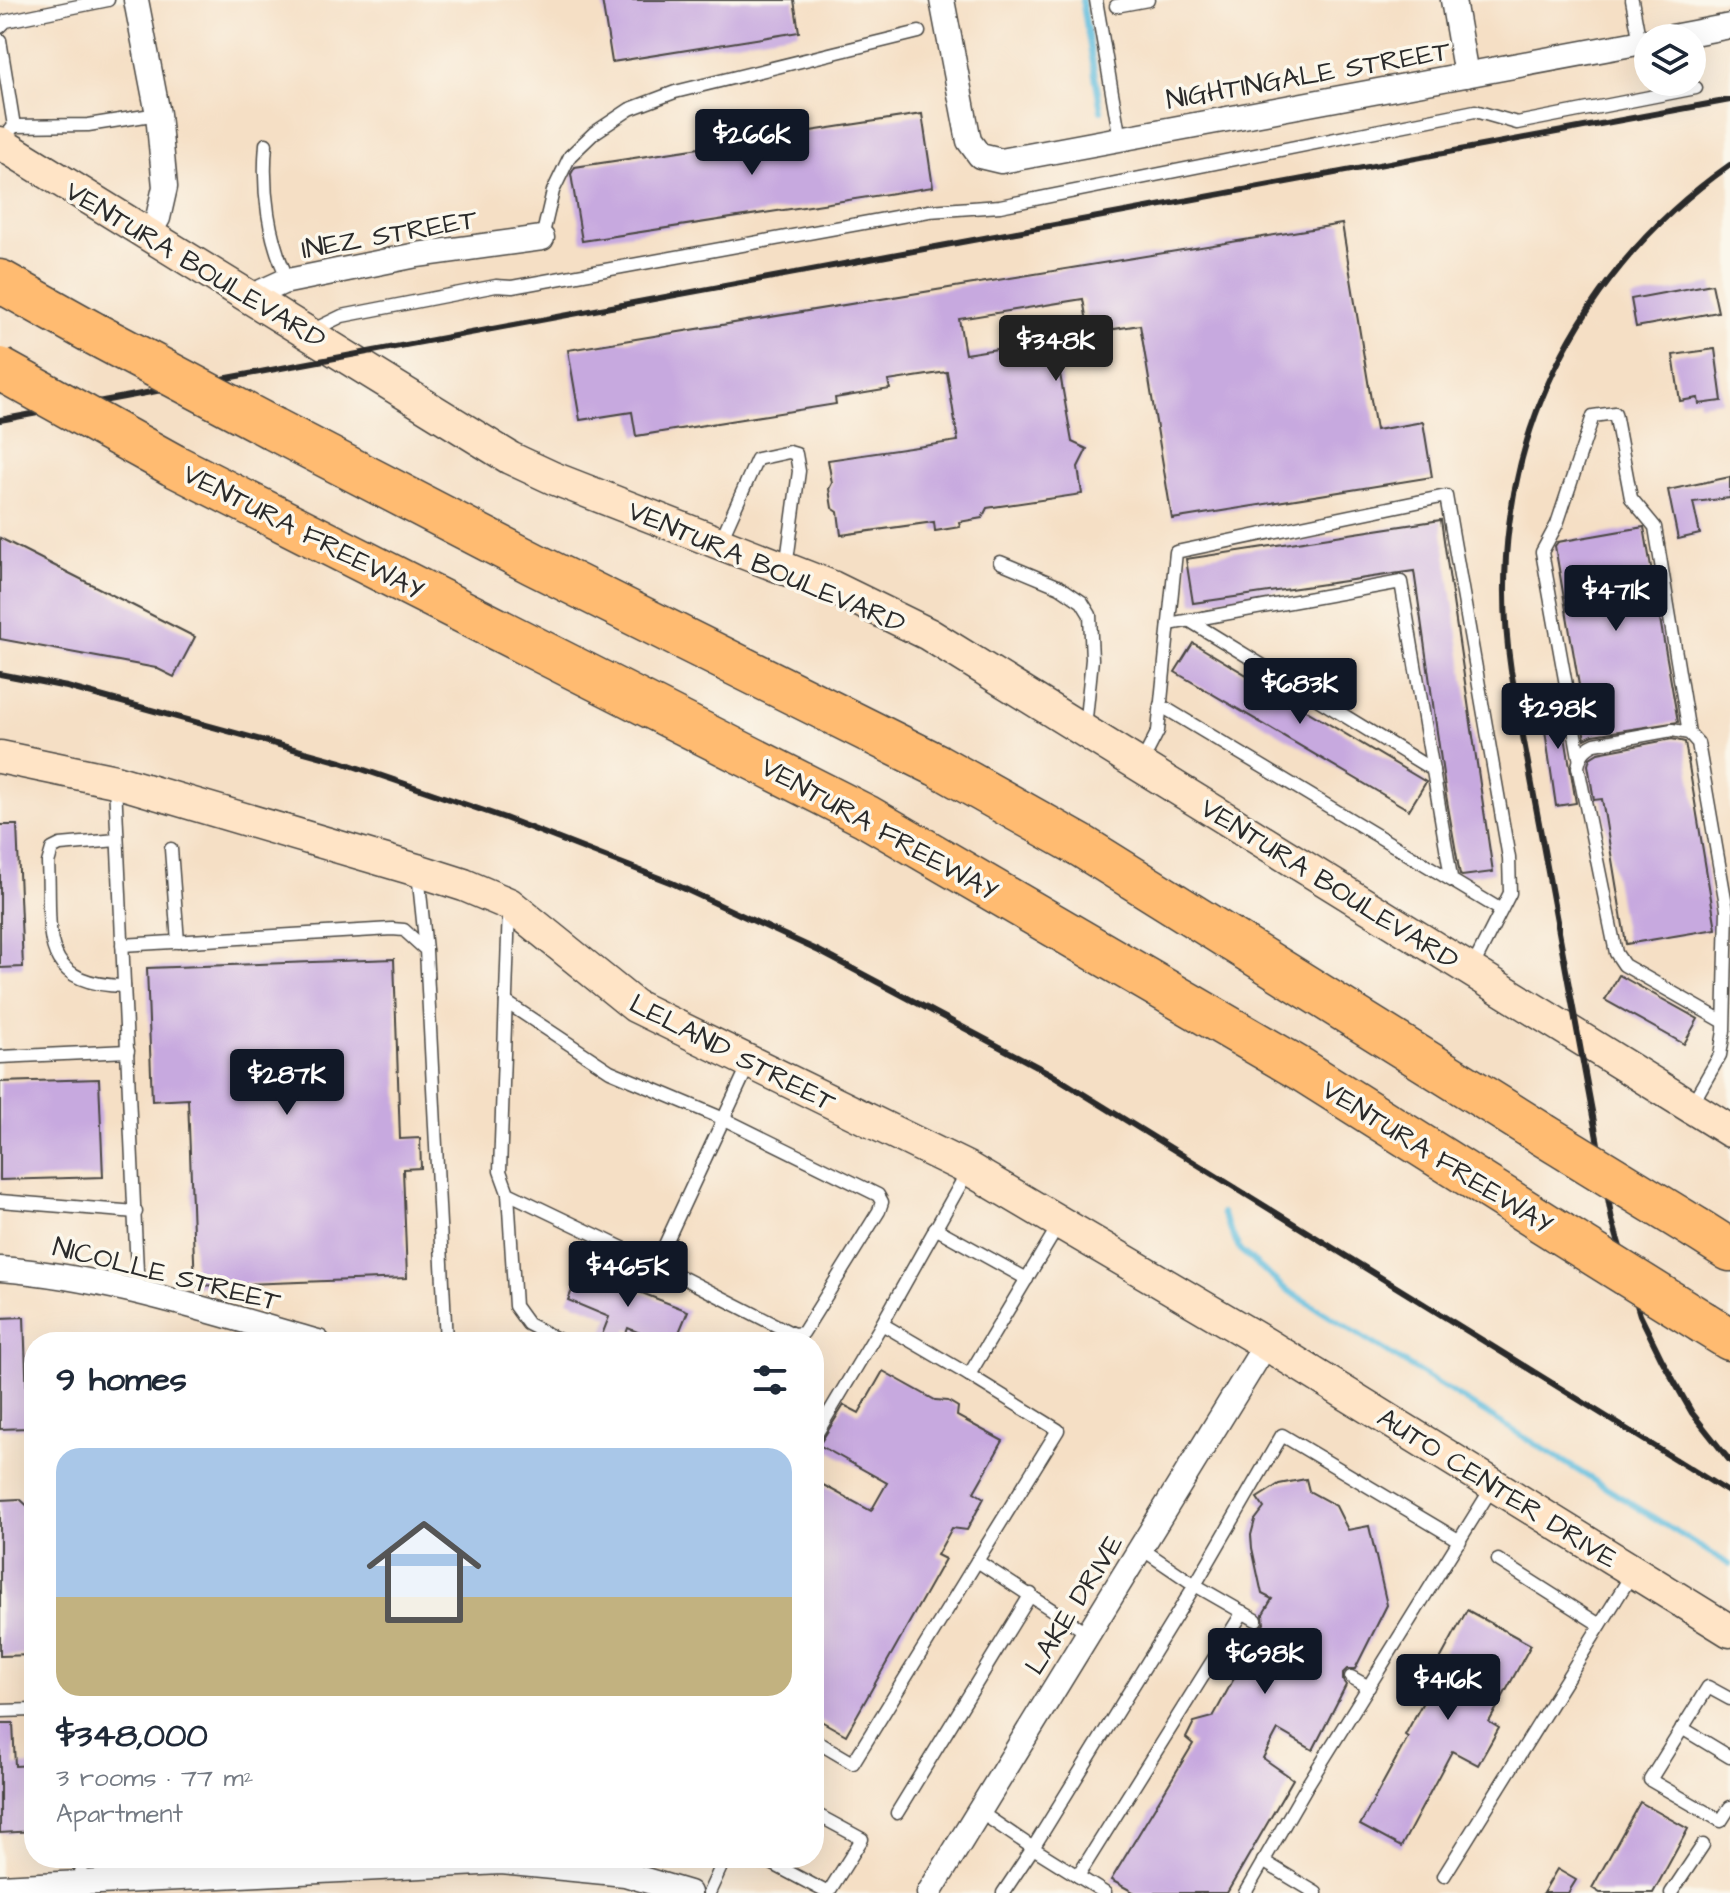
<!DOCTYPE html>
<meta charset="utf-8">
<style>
:root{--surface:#fff;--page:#f2f2f3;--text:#1f2937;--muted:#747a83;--accent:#111827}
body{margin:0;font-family:"Architects Daughter",sans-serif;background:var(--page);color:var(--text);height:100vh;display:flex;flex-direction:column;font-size:30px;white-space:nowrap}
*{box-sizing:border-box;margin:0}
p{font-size:26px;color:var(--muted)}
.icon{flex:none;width:44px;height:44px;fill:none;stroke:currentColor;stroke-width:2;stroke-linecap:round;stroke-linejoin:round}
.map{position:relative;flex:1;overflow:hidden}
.sheet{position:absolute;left:24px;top:1332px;width:800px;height:536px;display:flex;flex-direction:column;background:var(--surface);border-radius:32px;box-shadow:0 8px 32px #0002}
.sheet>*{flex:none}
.fabs{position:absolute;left:1634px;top:24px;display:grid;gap:16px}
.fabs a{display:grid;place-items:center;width:72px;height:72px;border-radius:50%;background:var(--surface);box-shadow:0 8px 32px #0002;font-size:40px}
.price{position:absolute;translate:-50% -68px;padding:0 18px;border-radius:8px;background:var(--accent);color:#fff;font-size:26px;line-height:52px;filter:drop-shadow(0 2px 4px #0008)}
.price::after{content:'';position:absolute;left:50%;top:48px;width:24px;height:18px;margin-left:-12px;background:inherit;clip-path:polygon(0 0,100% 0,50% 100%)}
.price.selected{background:#222;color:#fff}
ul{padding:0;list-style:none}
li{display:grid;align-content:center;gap:16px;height:424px;padding:0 32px}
li span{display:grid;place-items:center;height:248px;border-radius:24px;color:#555}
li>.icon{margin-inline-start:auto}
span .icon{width:144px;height:144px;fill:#fffc;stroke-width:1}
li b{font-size:34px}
h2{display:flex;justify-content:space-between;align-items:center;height:96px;padding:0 32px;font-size:34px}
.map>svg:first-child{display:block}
</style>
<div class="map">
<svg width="1730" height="1893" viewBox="0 0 1730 1893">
<rect width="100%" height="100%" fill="#fbf7ec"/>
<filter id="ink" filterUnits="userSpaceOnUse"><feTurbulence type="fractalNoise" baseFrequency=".0125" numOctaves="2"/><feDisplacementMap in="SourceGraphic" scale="16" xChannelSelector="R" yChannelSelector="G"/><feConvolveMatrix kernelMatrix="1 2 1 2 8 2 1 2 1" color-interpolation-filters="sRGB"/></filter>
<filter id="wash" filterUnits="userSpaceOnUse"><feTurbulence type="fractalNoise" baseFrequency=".006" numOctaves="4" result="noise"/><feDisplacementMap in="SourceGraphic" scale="32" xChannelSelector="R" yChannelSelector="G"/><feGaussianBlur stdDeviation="1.8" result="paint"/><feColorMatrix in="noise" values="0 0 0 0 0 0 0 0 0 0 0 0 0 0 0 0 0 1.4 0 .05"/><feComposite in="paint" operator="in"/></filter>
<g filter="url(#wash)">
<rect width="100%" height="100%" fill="#f5dfc5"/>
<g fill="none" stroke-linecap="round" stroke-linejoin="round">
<!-- stream -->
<g stroke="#5fbcdd" stroke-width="6">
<path d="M 1082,0 L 1101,111"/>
<path d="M 1222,1213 L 1240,1250 L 1284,1288 L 1730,1565"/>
</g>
</g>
<g id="blocks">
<!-- building -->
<g fill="#c7a9df">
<path d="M 602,0 L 794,0 L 799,32 L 612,62 Z"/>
<path d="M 922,114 L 933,187 L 582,241 L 571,174 L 575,167 Z"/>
<path d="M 1342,224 L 1376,430 L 1423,422 L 1432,477 L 1172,519 L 1140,325 L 1089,333 L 1083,299 L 959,319 L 965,354 L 1054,340 L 1072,442 L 1087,449 L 1078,467 L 1082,494 L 987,508 L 982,518 L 959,522 L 960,527 L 935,531 L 934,522 L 841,535 L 838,512 L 832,508 L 829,489 L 832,483 L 828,460 L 958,441 L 947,372 L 888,381 L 890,389 L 835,398 L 836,404 L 636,436 L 632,412 L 580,420 L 568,350 Z"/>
<path d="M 1712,284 L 1718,312 L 1636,327 L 1631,299 Z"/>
<path d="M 1715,349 L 1722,401 L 1699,404 L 1698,398 L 1680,401 L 1673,355 Z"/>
<path d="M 1730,477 L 1730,498 L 1693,502 L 1700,534 L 1678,539 L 1668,490 Z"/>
<path d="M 1441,520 L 1493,872 L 1462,876 L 1460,875 L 1446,795 L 1414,571 L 1193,603 L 1186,559 Z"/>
<path d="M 1644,527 L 1678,722 L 1593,735 L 1585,739 L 1576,691 L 1580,691 L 1555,546 L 1558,542 Z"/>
<path d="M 0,538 L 195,637 L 174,677 L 156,668 L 0,639 Z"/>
<path d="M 1193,643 L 1426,782 L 1409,810 L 1175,672 Z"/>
<path d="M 1558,694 L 1576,803 L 1556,806 L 1540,696 Z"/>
<path d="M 1672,739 L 1685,742 L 1716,929 L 1626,944 L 1602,799 L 1594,800 L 1588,765 L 1590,758 L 1598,753 Z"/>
<path d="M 0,825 L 17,825 L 23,967 L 0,968 Z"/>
<path d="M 394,959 L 400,1139 L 420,1138 L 421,1168 L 403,1169 L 407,1278 L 195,1286 L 188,1099 L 152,1101 L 147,968 Z"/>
<path d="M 1619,975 L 1698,1019 L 1684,1044 L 1605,1000 Z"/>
<path d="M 99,1079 L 103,1177 L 0,1180 L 0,1082 Z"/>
<path d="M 581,1269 L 688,1311 L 675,1342 L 662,1342 L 628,1328 L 623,1342 L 602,1335 L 609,1317 L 568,1300 Z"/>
<path d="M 24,1317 L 28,1428 L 0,1429 L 0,1318 Z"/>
<path d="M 883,1371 L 935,1400 L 948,1401 L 958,1407 L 957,1416 L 1003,1441 L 974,1492 L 984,1498 L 967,1530 L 952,1528 L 937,1555 L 945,1559 L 846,1735 L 814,1717 L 814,1480 L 871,1511 L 887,1483 L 819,1445 L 844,1405 L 859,1413 Z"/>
<path d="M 1306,1479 L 1309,1491 L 1336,1506 L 1348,1530 L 1369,1526 L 1387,1605 L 1355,1669 L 1347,1669 L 1343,1673 L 1343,1681 L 1346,1685 L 1313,1750 L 1278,1730 L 1263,1758 L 1293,1779 L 1227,1893 L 1135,1893 L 1111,1880 L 1193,1744 L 1186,1738 L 1194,1722 L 1213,1717 L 1251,1647 L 1246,1641 L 1254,1629 L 1260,1628 L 1264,1624 L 1263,1614 L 1272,1599 L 1262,1594 L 1252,1548 L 1251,1535 L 1255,1520 L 1264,1508 L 1257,1498 L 1279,1484 Z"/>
<path d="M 20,1499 L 34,1512 L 34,1655 L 0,1656 L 0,1500 Z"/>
<path d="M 1467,1610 L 1531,1645 L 1489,1722 L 1499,1728 L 1478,1765 L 1452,1751 L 1401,1847 L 1360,1825 L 1408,1737 L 1405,1735 L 1442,1667 L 1437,1665 Z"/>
<path d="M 0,1723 L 13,1723 L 15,1766 L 34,1765 L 34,1831 L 0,1833 Z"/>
<path d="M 1640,1802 L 1688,1829 L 1653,1893 L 1600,1893 L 1592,1888 Z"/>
<path d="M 1557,1869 L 1576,1880 L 1568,1893 L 1543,1893 Z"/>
</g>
</g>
</g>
<g filter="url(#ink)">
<use href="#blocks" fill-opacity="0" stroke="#494642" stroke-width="2"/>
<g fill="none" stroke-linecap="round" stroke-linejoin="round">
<defs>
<g id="lane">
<path d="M 1096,0 L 1120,139"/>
<path d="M 1632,0 L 1640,43"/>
<path d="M 1116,6 L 1148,0"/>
<path d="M 0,27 L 6,21 L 108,0"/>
<path d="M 0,40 L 14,126 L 10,131"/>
<path d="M 14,126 L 88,125 L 158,114"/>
<path d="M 266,144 C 262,189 268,240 289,281"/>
<path d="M 542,238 L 553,191 L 570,156 L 594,133 L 630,109 L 675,92 L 919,32"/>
<path d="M 311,331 L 342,316 L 496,286 L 512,287 L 929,211 L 1000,206 L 1475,111 L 1517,123 L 1696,88"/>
<path d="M 720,542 L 757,459 L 789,452 L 796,454 L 799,471 L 786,568"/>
<path d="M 1000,562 L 1060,587 L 1082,602 L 1090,615 L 1092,659 L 1085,728"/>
<path d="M 1190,621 L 1433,770"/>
<path d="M 1169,624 L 1401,582 L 1451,877"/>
<path d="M 1160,705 L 1501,910"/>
<path d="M 1579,757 L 1542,552 L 1557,524 L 1593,416 L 1615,413 L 1631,498 L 1655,527 L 1689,733"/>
<path d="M 1141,764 L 1158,731 L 1176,552 L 1446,496 L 1509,858 L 1510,893 L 1471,970"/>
<path d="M 115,784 L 138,1293"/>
<path d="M 117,840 L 60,845 L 52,849 L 48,863 C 52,931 35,984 124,986"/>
<path d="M 171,849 L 178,942"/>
<path d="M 418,873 L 426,950"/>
<path d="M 509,908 L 500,1171 L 508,1193 L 656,1264 L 750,1062"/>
<path d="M 122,945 L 392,929 L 404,930 L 426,950 L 446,1342"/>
<path d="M 506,1002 L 610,1071 L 724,1119 L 878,1195 L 882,1202 L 879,1211 L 803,1333 L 793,1334 L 656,1264"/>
<path d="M 0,1057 L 128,1051"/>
<path d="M 1692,1104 L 1720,1055 L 1724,1031 L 1727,910 L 1698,743 L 1689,733 L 1672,730 L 1595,744 C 1584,749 1580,755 1578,767 L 1616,953 L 1624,965 L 1724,1022"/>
<path d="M 969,1169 L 882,1324 L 969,1375 L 1060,1223"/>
<path d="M 508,1193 L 515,1306 L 528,1324 L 563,1342"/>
<path d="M 0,1201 L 136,1212"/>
<path d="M 935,1228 L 1027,1279"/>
<path d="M 969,1375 L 1058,1430 L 977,1561 L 1089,1634"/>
<path d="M 814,1438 L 882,1324"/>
<path d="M 1498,1560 L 1600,1625"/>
<path d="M 1256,1620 L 1195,1585 L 1282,1435 L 1460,1541"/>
<path d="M 1351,1677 L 1369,1687"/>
<path d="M 1730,1699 L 1708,1687 L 1650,1780 L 1721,1821 L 1730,1807"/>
<path d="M 0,1711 L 34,1710"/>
<path d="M 1682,1728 L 1730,1757"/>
<path d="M 814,1740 L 853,1763 L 977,1561"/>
<path d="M 980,1812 L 1033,1848 L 1003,1893"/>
<path d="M 897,1813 L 1031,1594"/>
<path d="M 81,1858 L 82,1883"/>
<path d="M 146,1858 L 148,1881"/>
<path d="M 762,1858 L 828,1893 L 862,1839 L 814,1813"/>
<path d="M 1263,1861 L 1316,1893"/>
<path d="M 1078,1876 L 1243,1612"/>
<path d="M 1444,1876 L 1632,1574"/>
<path d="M 709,1893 L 725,1858"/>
<path d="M 1105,1893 L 1033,1848 L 1195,1585 L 1142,1549"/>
<path d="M 1245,1893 L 1308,1784 L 1493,1486"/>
<path d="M 1671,1893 L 1703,1845"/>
</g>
<g id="street">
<path d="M 136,0 L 158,114 L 165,187 L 158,218 L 148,235"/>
<path d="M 942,0 L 969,141 L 980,156 L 1001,161 L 1648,41"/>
<path d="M 1453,0 L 1466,75"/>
<path d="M 1667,38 L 1730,26"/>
<path d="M 250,297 L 283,282 L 417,255 L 542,238"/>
<path d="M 0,1269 C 108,1277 215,1313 318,1342"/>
<path d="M 0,1887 L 501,1862 L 625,1874 L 689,1893"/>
<path d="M 929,1893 L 1266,1344"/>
</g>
<g id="secondary">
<path d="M 0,143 L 510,458 L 553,478 L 832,587 L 928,634 L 1730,1131"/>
<path d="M 0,757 L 115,781 L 417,870 L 464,885 L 509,904 L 635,1006 L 969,1169 L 1266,1344 L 1730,1631"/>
</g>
<g id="highway">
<path d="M 0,281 L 93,333"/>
<path d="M 274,429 L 534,564 L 937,765 L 1083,847 L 1542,1134"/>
<path d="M 173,465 L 866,816 L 1302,1070 L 1560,1233"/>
<path d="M 1697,1229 L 1730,1250"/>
<path d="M 1704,1323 L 1730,1339"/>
</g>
</defs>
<!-- lane casing -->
<use href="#lane" stroke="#494642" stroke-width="15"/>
<!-- street casing -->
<use href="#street" stroke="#494642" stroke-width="27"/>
<!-- secondary casing -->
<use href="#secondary" stroke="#494642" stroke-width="35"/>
<!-- highway casing -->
<use href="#highway" stroke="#494642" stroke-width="45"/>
<!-- lane -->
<use href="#lane" stroke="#fff" stroke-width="12"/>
<!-- street -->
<use href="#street" stroke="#fff" stroke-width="24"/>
<!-- secondary -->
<use href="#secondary" stroke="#ffe4c6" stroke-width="32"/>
<!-- highway -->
<use href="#highway" stroke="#ffbb71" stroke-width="42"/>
<!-- rail -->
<g stroke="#2b2b2b" stroke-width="6">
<path d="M 1730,165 C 1564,281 1481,470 1511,671 L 1612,1220 L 1640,1315 L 1662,1360 L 1692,1413 L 1730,1461"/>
<path d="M 0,420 L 1730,100"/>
<path d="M 0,674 L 67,687 L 341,762 L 505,818 L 672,883 L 819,951 L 1051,1074 L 1730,1493"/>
</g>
<defs>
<g id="highway-bridge">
<path d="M 93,333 L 274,429"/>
<path d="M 0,369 L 173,465"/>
<path d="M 1542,1134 L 1697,1229"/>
<path d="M 1560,1233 L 1704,1323"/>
</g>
</defs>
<!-- highway-bridge casing -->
<use href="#highway-bridge" stroke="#494642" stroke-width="45" stroke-linecap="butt"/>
<!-- highway-bridge -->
<use href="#highway-bridge" stroke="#ffbb71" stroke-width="42"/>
</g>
</g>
<g text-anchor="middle" stroke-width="7" stroke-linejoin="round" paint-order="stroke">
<!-- street labels -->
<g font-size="28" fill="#2b2b2b" stroke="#fbf7ec">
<text transform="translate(1308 74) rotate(-10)" y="10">NIGHTINGALE STREET</text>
<text transform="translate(389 233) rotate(-10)" y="10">INEZ STREET</text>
<text transform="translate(196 264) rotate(31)" y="10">VENTURA BOULEVARD</text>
<text transform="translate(304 531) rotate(27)" y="10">VENTURA FREEWAY</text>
<text transform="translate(767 566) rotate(23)" y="10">VENTURA BOULEVARD</text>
<text transform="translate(880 828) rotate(29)" y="10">VENTURA FREEWAY</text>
<text transform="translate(1330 883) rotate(32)" y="10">VENTURA BOULEVARD</text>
<text transform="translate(733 1052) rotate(27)" y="10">LELAND STREET</text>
<text transform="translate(1438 1156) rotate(32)" y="10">VENTURA FREEWAY</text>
<text transform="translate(167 1273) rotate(14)" y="10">NICOLLE STREET</text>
<text transform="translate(1498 1487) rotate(32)" y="10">AUTO CENTER DRIVE</text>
<text transform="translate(1073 1604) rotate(-58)" y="10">LAKE DRIVE</text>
</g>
</g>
</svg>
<div class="fabs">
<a><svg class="icon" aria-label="layers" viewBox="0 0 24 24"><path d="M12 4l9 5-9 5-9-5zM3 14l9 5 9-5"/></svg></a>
</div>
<b class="price" style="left:752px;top:177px">$266K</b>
<b class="price selected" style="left:1056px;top:383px">$348K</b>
<b class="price" style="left:1616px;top:633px">$471K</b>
<b class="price" style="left:1300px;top:726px">$683K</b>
<b class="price" style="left:1558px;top:751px">$298K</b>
<b class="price" style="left:287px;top:1117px">$287K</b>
<b class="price" style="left:628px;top:1309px">$465K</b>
<b class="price" style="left:1265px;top:1696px">$698K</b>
<b class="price" style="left:1448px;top:1722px">$416K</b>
<section class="sheet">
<h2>9 homes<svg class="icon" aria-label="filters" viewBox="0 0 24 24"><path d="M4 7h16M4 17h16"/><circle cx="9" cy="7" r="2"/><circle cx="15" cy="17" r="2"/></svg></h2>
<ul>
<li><span style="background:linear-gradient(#a9c7e8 60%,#c2b280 0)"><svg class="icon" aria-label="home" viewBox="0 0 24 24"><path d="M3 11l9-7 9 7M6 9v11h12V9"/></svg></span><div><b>$348,000</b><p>3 rooms · 77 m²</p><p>Apartment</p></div></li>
</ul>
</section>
</div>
